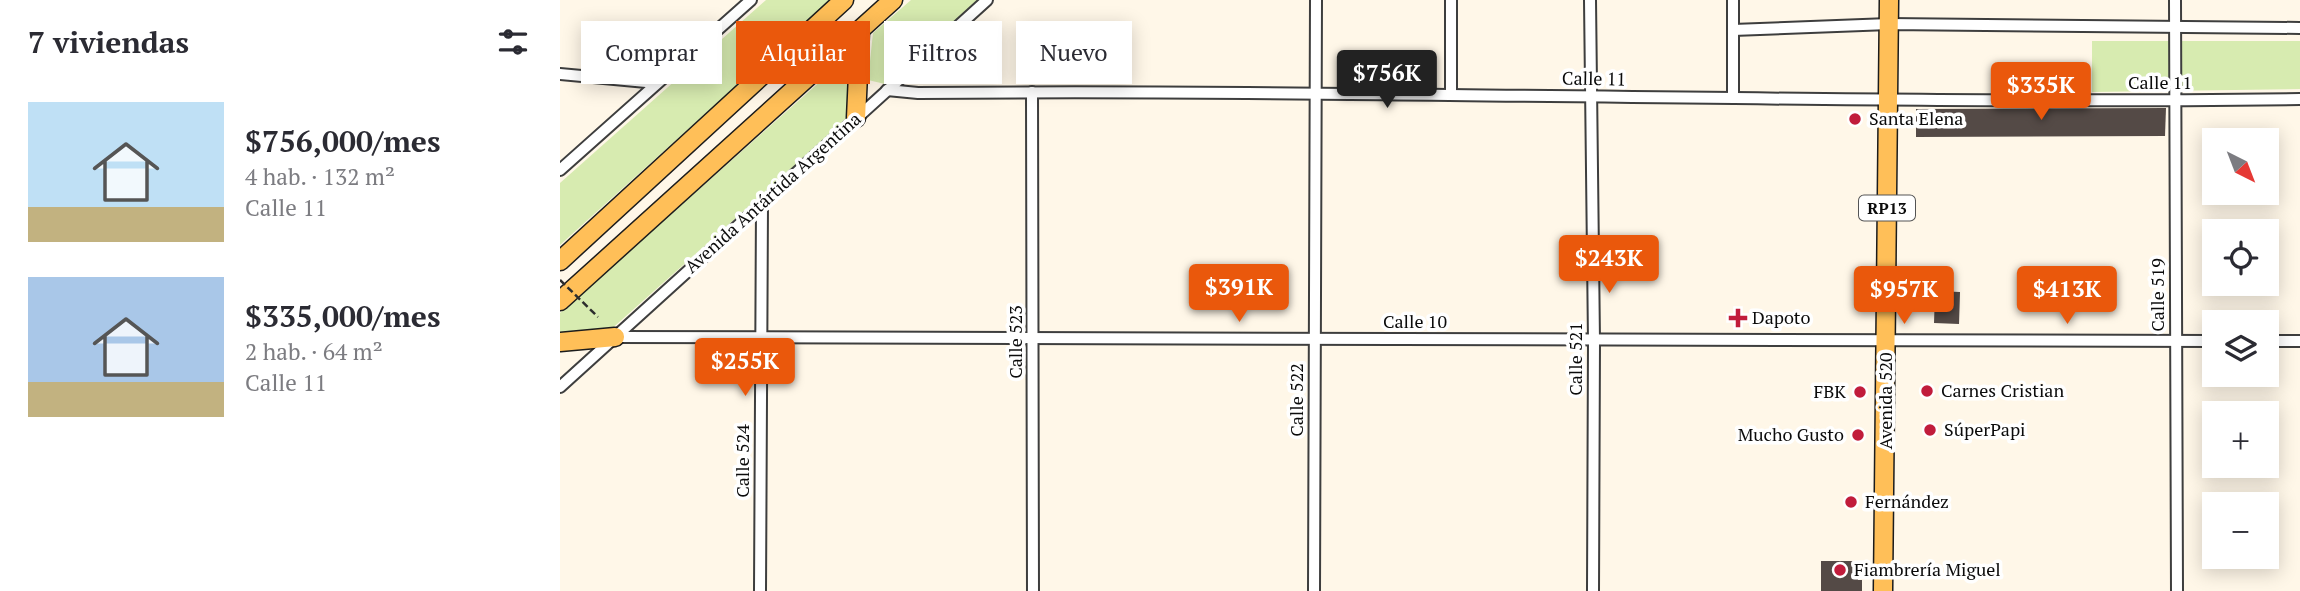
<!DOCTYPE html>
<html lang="es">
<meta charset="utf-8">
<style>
:root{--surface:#fff;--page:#f7f7f7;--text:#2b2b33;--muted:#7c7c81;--accent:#ea580c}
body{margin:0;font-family:"PT Serif",serif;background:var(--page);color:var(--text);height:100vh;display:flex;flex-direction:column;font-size:26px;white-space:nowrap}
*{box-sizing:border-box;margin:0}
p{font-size:23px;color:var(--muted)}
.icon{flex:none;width:38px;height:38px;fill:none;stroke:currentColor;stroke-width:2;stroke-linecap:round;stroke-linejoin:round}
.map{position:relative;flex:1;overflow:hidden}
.drawer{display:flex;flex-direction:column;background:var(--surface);width:560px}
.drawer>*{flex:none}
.hud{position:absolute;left:21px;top:21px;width:665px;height:63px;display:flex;gap:14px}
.needle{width:46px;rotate:138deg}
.fabs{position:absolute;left:1642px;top:128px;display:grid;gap:14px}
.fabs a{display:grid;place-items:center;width:77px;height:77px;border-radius:0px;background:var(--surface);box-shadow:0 4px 18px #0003;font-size:35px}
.price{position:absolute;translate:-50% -60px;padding:0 16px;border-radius:7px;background:var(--accent);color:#fff;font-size:23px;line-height:46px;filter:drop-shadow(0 2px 4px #0008)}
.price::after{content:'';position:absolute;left:50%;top:42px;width:21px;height:16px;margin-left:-10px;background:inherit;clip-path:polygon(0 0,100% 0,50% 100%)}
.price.current{background:#222;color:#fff}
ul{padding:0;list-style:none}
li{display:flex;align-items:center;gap:21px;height:175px;padding:0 28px}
li span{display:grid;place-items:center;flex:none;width:196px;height:140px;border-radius:0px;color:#555}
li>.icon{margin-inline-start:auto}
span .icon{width:84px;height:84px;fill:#fffc;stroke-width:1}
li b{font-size:30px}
h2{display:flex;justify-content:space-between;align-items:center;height:84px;padding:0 28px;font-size:30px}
.tag{padding:0 24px;border-radius:0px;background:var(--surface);box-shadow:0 4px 18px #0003;font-size:24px;line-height:63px}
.tag.current{background:var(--accent);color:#fff}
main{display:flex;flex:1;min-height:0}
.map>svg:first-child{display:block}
</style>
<main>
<section class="drawer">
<h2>7 viviendas<svg class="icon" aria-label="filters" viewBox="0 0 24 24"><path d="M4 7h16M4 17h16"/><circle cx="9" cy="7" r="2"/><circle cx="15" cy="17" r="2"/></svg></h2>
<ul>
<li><span style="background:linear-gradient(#bfe0f5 75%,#c2b280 0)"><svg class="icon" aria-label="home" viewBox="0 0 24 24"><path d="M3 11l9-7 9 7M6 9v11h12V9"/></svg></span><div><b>$756,000/mes</b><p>4 hab. · 132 m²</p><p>Calle 11</p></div></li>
<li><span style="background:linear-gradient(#a9c7e8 75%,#c2b280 0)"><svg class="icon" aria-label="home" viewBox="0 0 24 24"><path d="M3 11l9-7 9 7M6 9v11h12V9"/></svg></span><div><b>$335,000/mes</b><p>2 hab. · 64 m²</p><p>Calle 11</p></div></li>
</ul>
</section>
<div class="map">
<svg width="1740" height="591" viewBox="0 0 1740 591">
<rect width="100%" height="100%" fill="#fff7e8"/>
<!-- green -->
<g fill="#d7ebb0">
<path d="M 206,0 L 271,0 L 0,245 L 0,183 Z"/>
<path d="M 351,0 L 422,0 L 325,84 L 308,80 L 313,33 Z"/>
<path d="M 1532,41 L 1740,41 L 1740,89 L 1532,92 Z"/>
<path d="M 290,55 L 286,120 L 48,332 L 0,332 L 0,313 Z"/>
</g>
<!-- building -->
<g fill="#544a46">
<path d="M 1606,108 L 1605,136 L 1356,137 L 1356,109 Z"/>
<path d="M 1375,291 L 1400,292 L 1399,324 L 1374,323 Z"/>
<path d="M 1261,561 L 1298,561 L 1298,580 L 1302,580 L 1302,591 L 1261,591 Z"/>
</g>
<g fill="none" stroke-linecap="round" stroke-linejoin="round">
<defs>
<g id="street">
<path d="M 1030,0 L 1034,341 L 1033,591"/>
<path d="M 1173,0 L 1173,98"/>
<path d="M 1615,0 L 1617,591"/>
<path d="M 1173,30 L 1329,24 L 1740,28"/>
<path d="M 0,74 L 97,83"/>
<path d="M 327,90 L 358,93 C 819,89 1279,105 1740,99"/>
<path d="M 472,92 L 473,591"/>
<path d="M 891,94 L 891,0"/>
<path d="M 0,170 L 191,0"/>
<path d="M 55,337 L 1654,341"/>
<path d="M 1706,341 L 1740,341"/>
<path d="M 0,387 L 427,0"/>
<path d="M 200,591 L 202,205"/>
<path d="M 754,591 L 756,0"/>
</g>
<g id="primary">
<path d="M 296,118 L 300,30"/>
<path d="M 0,261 L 284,0"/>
<path d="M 0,301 L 333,0"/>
<path d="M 0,342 L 55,337"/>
<path d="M 1323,591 L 1329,0"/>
</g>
</defs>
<!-- street casing -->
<use href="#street" stroke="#3e3e3e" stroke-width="14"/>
<!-- primary casing -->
<use href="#primary" stroke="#1c1c1c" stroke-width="21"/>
<!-- street -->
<use href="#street" stroke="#fff" stroke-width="10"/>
<!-- primary -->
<use href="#primary" stroke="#ffbf58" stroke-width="18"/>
<!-- path-bridge -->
<path stroke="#2d2d2d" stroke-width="2.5" stroke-dasharray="7 3.5" stroke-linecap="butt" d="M 0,280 L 38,317"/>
</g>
<!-- markers -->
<g fill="#c11c3b" stroke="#fff" stroke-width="2.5">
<circle cx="1295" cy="119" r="7"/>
<path d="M1174.5 307.5h7v7h7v7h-7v7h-7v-7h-7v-7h7z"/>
<circle cx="1367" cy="391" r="7"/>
<circle cx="1300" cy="392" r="7"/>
<circle cx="1370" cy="430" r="7"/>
<circle cx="1298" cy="435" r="7"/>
<circle cx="1291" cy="502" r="7"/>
<circle cx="1280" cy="570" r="7"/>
</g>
<g text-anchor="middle" stroke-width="7" stroke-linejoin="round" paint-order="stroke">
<!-- shield labels -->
<rect fill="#fff" stroke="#545454" stroke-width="2" x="1299" y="195.5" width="56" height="25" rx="5"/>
<g font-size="16" font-weight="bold" fill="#0b0b0b">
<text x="1327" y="214">RP13</text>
</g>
<!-- street labels -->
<g font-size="18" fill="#0b0b0b" stroke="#fff">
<text transform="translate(1034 79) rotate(1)" y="6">Calle 11</text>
<text x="1600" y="89">Calle 11</text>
<text transform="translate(213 193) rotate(-42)" y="6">Avenida Antártida Argentina</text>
<text transform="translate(1598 295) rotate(-90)" y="6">Calle 519</text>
<text x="855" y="328">Calle 10</text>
<text transform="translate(456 342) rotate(-90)" y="6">Calle 523</text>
<text transform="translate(1016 359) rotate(-90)" y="6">Calle 521</text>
<text transform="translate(737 400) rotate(-90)" y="6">Calle 522</text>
<text transform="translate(1326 401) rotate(-90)" y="6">Avenida 520</text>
<text transform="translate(183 461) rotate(-90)" y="6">Calle 524</text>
</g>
<!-- poi labels -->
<g font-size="18" fill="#0b0b0b" stroke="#fff" text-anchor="start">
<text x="1309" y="125">Santa Elena</text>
<text x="1192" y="324">Dapoto</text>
<text x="1381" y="397">Carnes Cristian</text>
<text x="1286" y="398" text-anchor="end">FBK</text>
<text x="1384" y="436">SúperPapi</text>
<text x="1284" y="441" text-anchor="end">Mucho Gusto</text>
<text x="1305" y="508">Fernández</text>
<text x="1294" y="576">Fiambrería Miguel</text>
</g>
</g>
</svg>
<div class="fabs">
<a><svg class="needle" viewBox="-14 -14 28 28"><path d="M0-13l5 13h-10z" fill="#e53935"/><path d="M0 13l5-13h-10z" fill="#7c7c81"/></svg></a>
<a><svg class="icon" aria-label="locate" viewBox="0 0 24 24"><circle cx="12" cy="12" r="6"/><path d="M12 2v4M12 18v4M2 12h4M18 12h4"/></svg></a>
<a><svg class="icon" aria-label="layers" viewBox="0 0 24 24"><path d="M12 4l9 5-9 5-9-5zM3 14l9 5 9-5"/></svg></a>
<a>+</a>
<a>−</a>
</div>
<b class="price current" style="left:827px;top:110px">$756K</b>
<b class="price" style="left:1481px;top:122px">$335K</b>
<b class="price" style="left:1049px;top:295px">$243K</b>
<b class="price" style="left:679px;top:324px">$391K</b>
<b class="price" style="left:1344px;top:326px">$957K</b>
<b class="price" style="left:1507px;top:326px">$413K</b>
<b class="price" style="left:185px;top:398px">$255K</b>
<div class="hud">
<a class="tag">Comprar</a>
<a class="tag current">Alquilar</a>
<a class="tag">Filtros</a>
<a class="tag">Nuevo</a>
</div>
</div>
</main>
